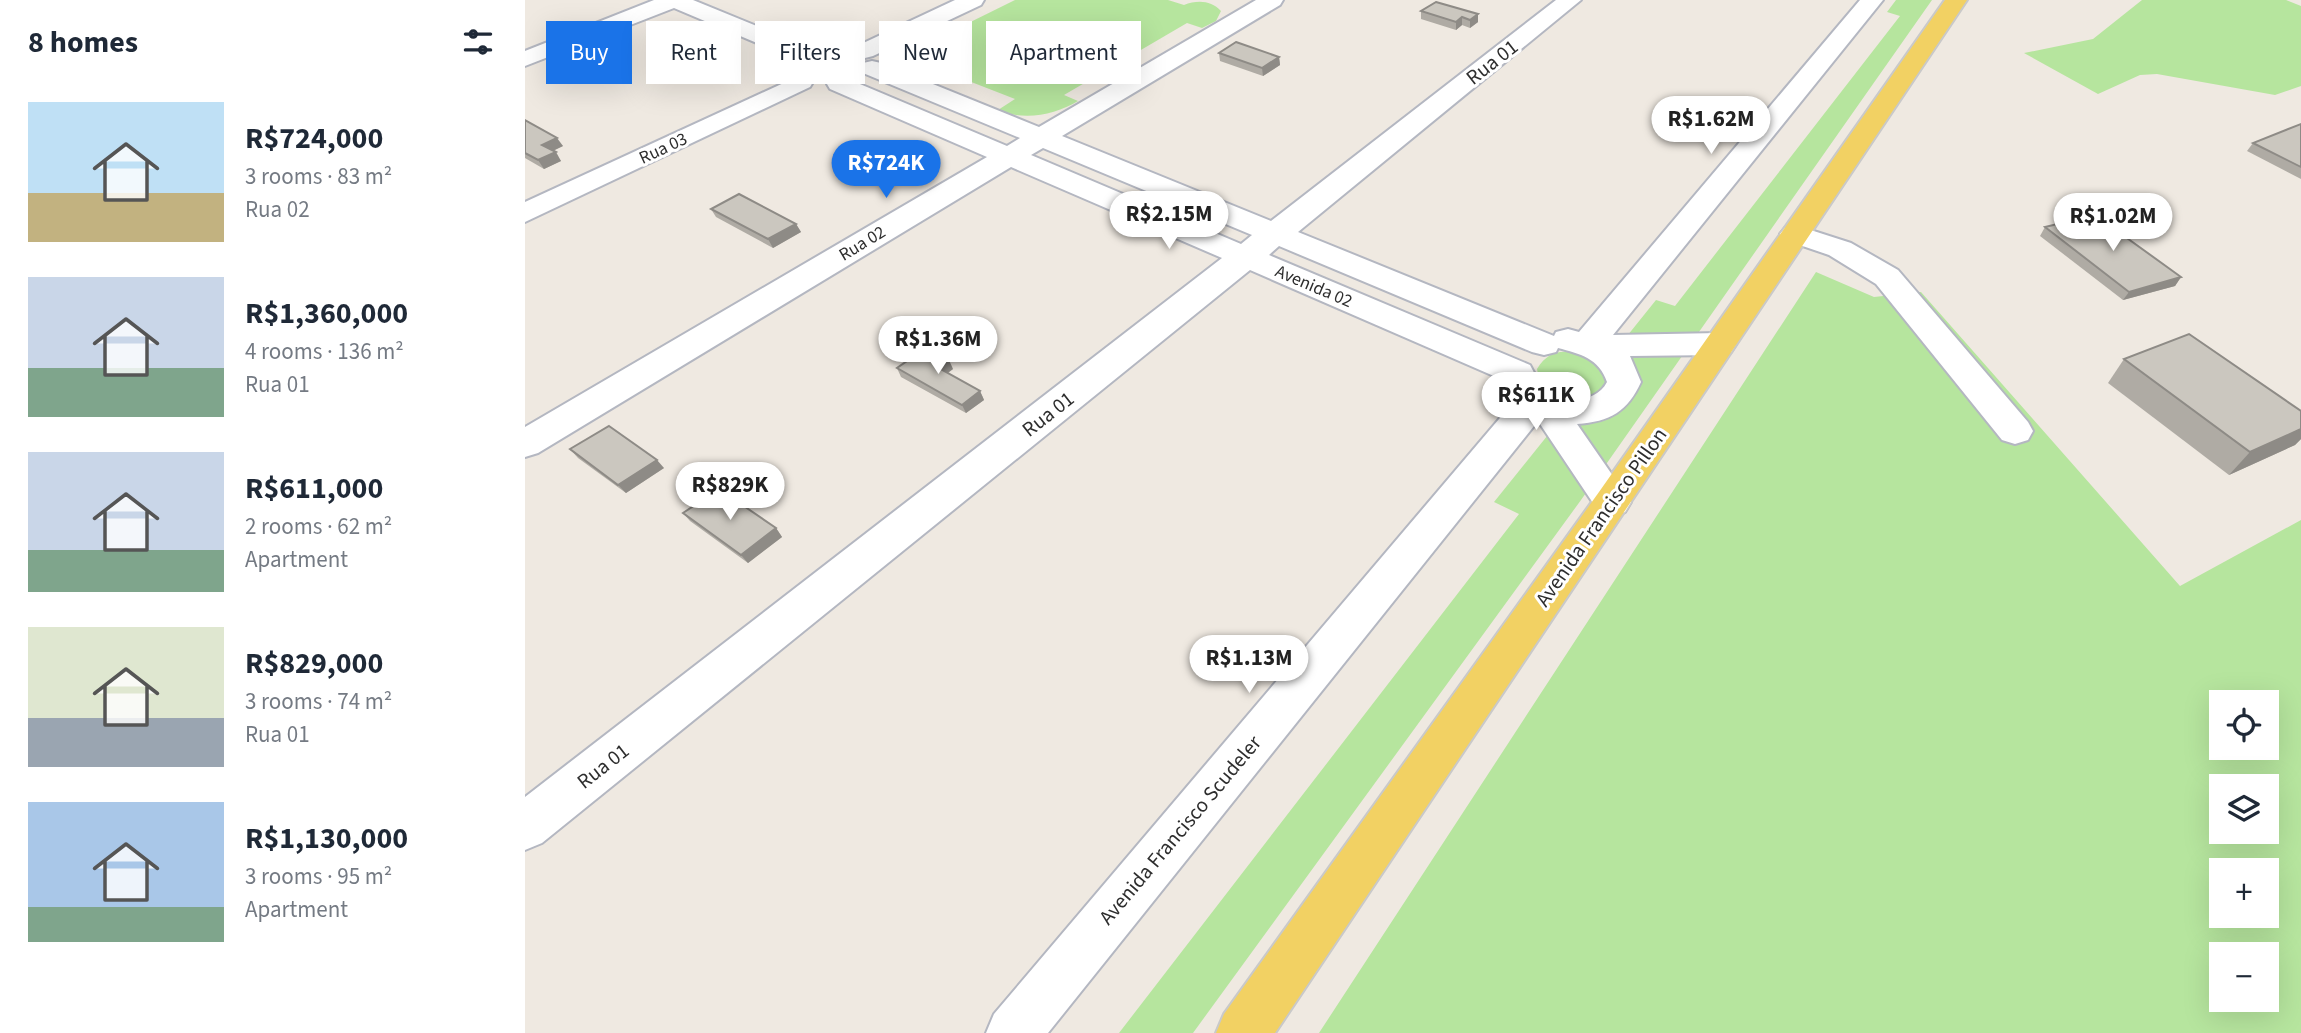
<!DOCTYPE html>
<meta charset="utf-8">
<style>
:root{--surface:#fff;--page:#f6f6f7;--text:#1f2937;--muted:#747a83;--accent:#1a73e8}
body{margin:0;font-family:"Source Sans 3",sans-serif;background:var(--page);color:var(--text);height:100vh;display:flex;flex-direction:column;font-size:26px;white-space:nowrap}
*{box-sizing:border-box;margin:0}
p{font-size:23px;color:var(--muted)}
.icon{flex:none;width:38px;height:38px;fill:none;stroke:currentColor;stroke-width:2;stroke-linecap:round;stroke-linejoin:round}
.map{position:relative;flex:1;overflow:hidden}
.details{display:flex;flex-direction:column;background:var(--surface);width:525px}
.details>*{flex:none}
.banner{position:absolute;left:21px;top:21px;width:665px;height:63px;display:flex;gap:14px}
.buttons{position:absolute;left:1684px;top:690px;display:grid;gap:14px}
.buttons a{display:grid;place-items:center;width:70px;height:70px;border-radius:0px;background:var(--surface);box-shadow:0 7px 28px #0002;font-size:35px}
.price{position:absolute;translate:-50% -60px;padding:0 16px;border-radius:24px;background:#fff;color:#222;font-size:23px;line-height:46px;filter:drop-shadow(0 2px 4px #0008)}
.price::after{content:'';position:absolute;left:50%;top:42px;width:21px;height:16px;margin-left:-10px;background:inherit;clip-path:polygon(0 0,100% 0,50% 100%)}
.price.selected{background:var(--accent);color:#fff}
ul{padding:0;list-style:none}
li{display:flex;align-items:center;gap:21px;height:175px;padding:0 28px}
li span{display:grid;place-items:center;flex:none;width:196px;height:140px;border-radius:0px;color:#555}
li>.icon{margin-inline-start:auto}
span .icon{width:84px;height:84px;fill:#fffc;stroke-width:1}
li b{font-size:30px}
h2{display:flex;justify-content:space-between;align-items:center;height:84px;padding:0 28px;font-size:30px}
.tag{padding:0 24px;border-radius:0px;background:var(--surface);box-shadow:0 7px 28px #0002;font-size:24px;line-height:63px}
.tag.selected{background:var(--accent);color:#fff}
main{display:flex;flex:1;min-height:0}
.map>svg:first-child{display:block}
</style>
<main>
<section class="details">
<h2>8 homes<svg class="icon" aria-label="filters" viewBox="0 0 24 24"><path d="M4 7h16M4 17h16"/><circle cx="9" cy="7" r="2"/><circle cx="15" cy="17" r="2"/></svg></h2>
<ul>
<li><span style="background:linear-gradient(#bfe0f5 65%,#c2b280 0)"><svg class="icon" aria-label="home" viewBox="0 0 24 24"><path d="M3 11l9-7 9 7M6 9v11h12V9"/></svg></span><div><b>R$724,000</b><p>3 rooms · 83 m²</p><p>Rua 02</p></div></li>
<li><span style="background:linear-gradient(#c9d6e8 65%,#7fa58c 0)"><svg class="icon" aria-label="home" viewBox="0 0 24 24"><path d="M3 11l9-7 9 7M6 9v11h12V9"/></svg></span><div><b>R$1,360,000</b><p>4 rooms · 136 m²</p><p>Rua 01</p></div></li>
<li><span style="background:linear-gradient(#c9d6e8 70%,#7fa58c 0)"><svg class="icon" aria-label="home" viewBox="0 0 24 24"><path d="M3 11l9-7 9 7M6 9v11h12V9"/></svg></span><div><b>R$611,000</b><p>2 rooms · 62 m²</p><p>Apartment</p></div></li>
<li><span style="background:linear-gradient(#dfe7d0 65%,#9aa5b1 0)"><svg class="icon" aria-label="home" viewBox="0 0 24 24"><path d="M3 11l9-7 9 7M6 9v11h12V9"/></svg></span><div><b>R$829,000</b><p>3 rooms · 74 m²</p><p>Rua 01</p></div></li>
<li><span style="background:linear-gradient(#a9c7e8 75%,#7fa58c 0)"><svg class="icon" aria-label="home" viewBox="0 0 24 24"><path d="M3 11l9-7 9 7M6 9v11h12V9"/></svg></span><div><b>R$1,130,000</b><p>3 rooms · 95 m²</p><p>Apartment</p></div></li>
</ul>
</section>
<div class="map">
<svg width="1776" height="1033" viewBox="0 0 1776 1033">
<rect width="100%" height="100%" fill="#efe9e1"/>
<!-- green -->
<g fill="#b6e59e" fill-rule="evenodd">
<path d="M 490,0 L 643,0 L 659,5 C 672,0 686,0 696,11 L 691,21 L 677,28 L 662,23 L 539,95 L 553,101 C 530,115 499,121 473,110 L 490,99 L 400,64 L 382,72 L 369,64 L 367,57 C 372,47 379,43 389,38 L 403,43 Z"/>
<path d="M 1371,0 L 1407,0 L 1056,500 L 668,1033 L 594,1033 L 994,514 L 969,502 L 1051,400 L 1030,396 L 1015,383 L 1012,369 C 1030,340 1055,354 1078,366 L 1131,300 L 1150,306 L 1375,16 L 1362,12 Z"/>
<path d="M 1617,0 L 1761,0 L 1776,6 L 1776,86 L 1750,95 L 1632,74 L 1615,75 L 1573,94 L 1499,53 L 1568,39 Z"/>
<path d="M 325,56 L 332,59 L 334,64 C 324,77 297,84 285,72 L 287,66 L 300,58 Z"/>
<path d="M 1291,272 L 1349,297 L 1396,292 L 1655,586 L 1776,520 L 1776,1033 L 794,1033 ZM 1696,702 L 1741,702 L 1741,747 L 1696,747 ZM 1696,786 L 1741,786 L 1741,831 L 1696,831 ZM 1696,870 L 1741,870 L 1741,915 L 1696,915 ZM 1696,954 L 1741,954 L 1741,999 L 1696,999 Z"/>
</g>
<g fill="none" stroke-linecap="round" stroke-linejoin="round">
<defs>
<g id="minor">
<path d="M 129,0 L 168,0 L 295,52 L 298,57 L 295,62 L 286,64 L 277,62 L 149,8 L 0,66 L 0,51 Z"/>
<path d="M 430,0 L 459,0 L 456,5 L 348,56 L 340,58 L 332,56 L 328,51 L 332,46 Z"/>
<path d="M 731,0 L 758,0 L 755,5 L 537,136 L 746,221 L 1031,0 L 1056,0 L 773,232 L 1029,336 L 1031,332 L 1043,329 L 1054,332 L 1335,0 L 1358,0 L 1088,335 L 1194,333 L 1206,336 L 1211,344 L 1206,352 L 1194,355 L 1105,356 L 1116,382 C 1103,411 1085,422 1052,424 L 1106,502 L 1100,512 L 1087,516 L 1074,512 L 1013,421 L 523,1033 L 461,1033 L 469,1014 L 991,399 L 978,380 L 725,270 L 17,843 L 0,850 L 0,797 L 697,258 L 486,167 L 13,453 L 0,457 L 0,427 L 462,157 L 305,89 L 302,84 L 305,79 L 314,77 L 323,79 L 482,146 L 495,138 L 338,73 L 335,68 L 338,63 L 347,61 L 356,63 L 514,127 ZM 518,148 L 727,235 L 716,244 L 506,155 ZM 754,246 L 1007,352 L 1019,355 L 1031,352 L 1033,348 C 1055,354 1074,358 1082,382 C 1072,402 1040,405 1023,391 C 1014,384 1010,374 1005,365 L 744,255 Z"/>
<path d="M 276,75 L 285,77 L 288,82 L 285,87 L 0,222 L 0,202 Z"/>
<path d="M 1270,225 L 1326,243 L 1373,270 L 1503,422 L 1508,431 L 1503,440 L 1490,444 L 1477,440 L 1351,284 L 1304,255 L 1260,240 L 1255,234 L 1260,228 Z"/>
</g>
<path id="major" d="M 1420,0 L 1442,0 L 750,1033 L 691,1033 L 699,1014 L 1074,492 Z"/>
</defs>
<!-- minor casing -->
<use href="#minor" stroke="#b4b7c1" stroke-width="4"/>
<!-- major casing -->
<use href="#major" stroke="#c9c9c9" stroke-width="4"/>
<!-- minor -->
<use href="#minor" fill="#fff" fill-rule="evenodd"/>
<!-- major -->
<use href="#major" fill="#f2d163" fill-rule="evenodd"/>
</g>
<!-- wall -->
<g fill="#afaba4">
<path d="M 911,2 L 953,22 L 945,28 L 937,25 L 931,30 L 896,19 L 896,11 Z"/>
<path d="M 485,52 L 556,63 L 524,80 L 489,67 Z"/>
<path d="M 694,53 L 754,57 L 755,65 L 738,76 L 695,61 Z"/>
<path d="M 0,120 L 38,146 L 28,151 L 36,161 L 19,169 L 0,158 Z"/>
<path d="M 1776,124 L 1776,179 L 1722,151 L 1728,143 Z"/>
<path d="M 186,209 L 271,224 L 276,232 L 248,248 L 191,217 Z"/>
<path d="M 1520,227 L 1656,277 L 1650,286 L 1598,300 L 1515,236 Z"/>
<path d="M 1599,359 L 1776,411 L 1776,439 L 1770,445 L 1704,475 L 1583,383 Z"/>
<path d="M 372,368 L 428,369 L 423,373 L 455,391 L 459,400 L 441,413 L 376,377 Z"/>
<path d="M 45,449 L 139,468 L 101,493 L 53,458 Z"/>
<path d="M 158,513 L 251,528 L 257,537 L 223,563 L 165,521 Z"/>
</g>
<!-- shaded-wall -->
<g fill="#8e8b86">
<path d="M 953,14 L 953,22 L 945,28 L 945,20 Z"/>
<path d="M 937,17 L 937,25 L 931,30 L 931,22 Z"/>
<path d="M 552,47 L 556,63 L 524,80 L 520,65 Z"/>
<path d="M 754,57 L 755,65 L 738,76 L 737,68 Z"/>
<path d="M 32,138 L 38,146 L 23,153 L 17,145 Z"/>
<path d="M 31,152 L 36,161 L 19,169 L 13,160 Z"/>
<path d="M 271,224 L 276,232 L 248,248 L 243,239 Z"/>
<path d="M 1656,277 L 1650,286 L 1598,300 L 1604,292 Z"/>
<path d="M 424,360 L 428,369 L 418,376 L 414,368 Z"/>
<path d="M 455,391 L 459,400 L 441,413 L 437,405 Z"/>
<path d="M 1776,429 L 1776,439 L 1770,445 L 1704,475 L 1725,452 Z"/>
<path d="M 132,460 L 139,468 L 101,493 L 93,485 Z"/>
<path d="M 251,528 L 257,537 L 223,563 L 216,555 Z"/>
</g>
<!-- building -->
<g fill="#cbc7bf" stroke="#8e8b86" stroke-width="2">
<path d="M 911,2 L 953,14 L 945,20 L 937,17 L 931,22 L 896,11 Z"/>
<path d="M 517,35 L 552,47 L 520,65 L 485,52 Z"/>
<path d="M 711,42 L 754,57 L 737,68 L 694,53 Z"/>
<path d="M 0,120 L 32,138 L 17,145 L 31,152 L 13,160 L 0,153 Z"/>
<path d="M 1776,124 L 1776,167 L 1728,143 Z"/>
<path d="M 214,194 L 271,224 L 243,239 L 186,209 Z"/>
<path d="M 1570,215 L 1656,277 L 1604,292 L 1520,227 Z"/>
<path d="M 1664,334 L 1776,411 L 1776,429 L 1725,452 L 1599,359 Z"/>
<path d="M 401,348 L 424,360 L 414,368 L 455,391 L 437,405 L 372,368 Z"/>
<path d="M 84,426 L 132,460 L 93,485 L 45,449 Z"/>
<path d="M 194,489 L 251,528 L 216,555 L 158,513 Z"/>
</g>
<g text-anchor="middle" stroke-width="6" stroke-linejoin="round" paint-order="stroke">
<!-- far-street labels -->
<g font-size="18" fill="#2e2e2e" stroke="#fff">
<text transform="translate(138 148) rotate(-25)" y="6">Rua 03</text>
<text transform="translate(337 243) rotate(-31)" y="6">Rua 02</text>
<text transform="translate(789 286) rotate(23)" y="6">Avenida 02</text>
</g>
<!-- street labels -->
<g font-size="21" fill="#2e2e2e" stroke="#fff">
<text transform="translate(967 62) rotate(-38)" y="7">Rua 01</text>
<text transform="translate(523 414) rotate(-38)" y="7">Rua 01</text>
<text transform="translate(1076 517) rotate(-55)" y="7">Avenida Francisco Pillon</text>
<text transform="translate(78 766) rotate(-38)" y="7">Rua 01</text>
<text transform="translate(655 830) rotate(-50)" y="7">Avenida Francisco Scudeler</text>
</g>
</g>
</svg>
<div class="buttons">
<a><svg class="icon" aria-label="locate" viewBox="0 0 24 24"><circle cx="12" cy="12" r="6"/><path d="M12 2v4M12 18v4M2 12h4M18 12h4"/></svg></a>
<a><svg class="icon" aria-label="layers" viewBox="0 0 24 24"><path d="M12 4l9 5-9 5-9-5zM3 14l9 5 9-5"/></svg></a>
<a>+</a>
<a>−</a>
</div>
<b class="price" style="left:1186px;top:156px">R$1.62M</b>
<b class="price selected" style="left:361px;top:200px">R$724K</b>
<b class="price" style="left:644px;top:251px">R$2.15M</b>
<b class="price" style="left:1588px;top:253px">R$1.02M</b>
<b class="price" style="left:413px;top:376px">R$1.36M</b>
<b class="price" style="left:1011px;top:432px">R$611K</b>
<b class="price" style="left:205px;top:522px">R$829K</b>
<b class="price" style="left:724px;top:695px">R$1.13M</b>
<div class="banner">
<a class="tag selected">Buy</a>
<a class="tag">Rent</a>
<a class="tag">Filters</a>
<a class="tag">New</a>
<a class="tag">Apartment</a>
</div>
</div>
</main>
